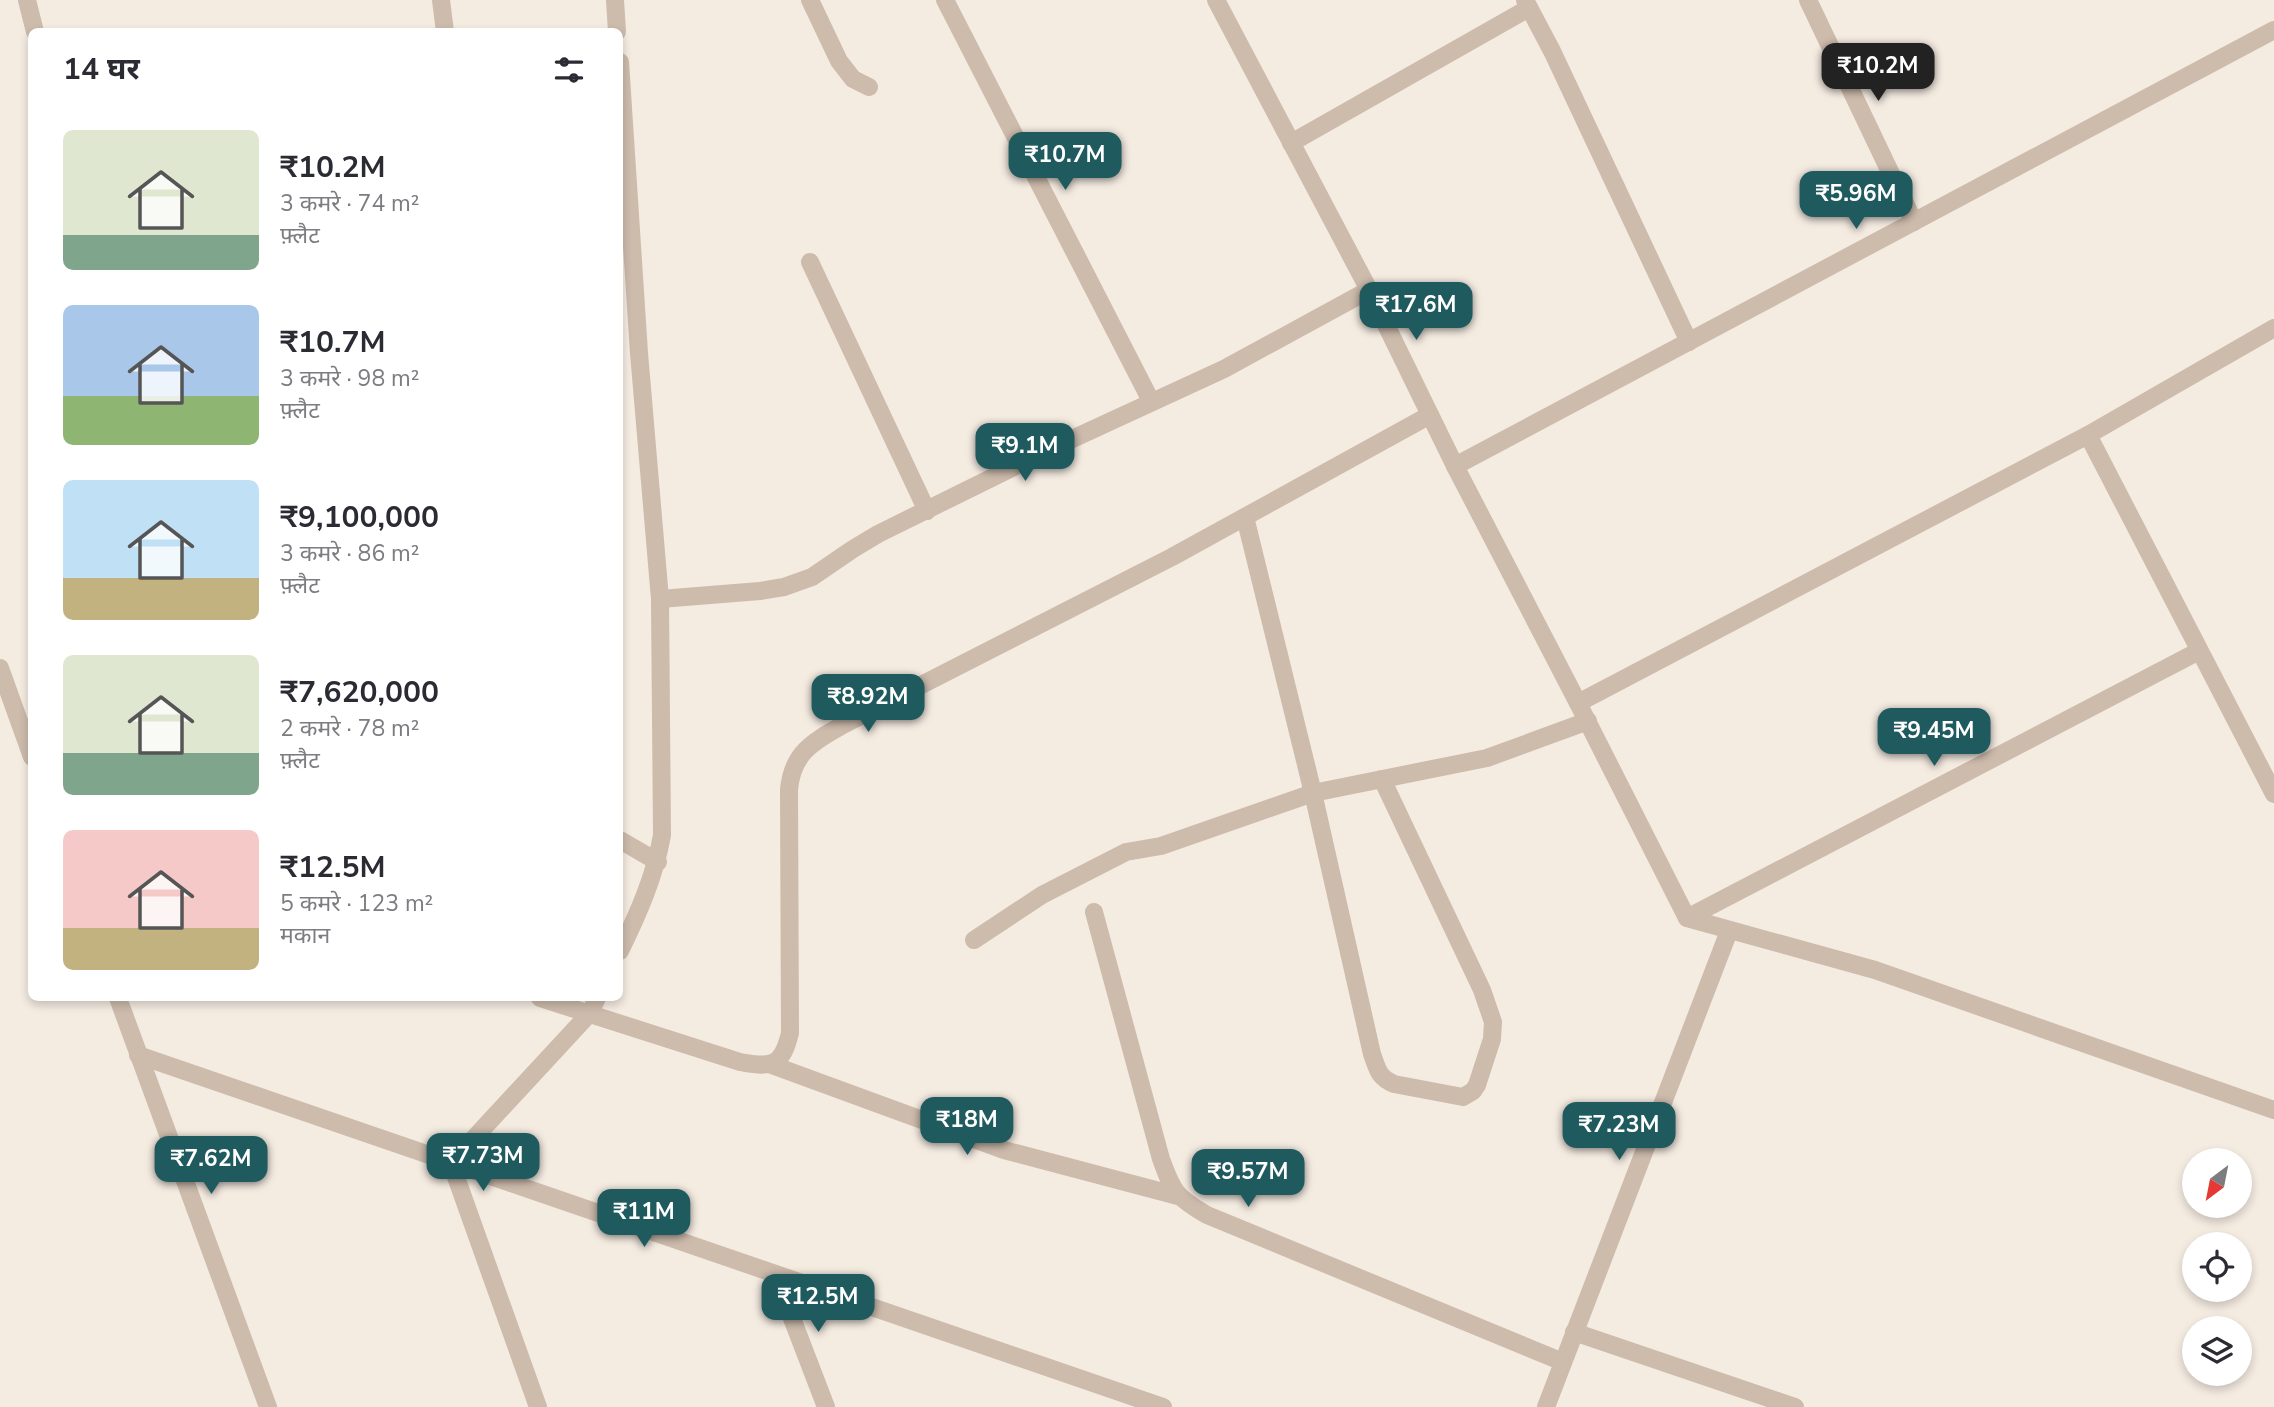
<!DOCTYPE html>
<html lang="hi">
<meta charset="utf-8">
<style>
:root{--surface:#fff;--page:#f7f7f7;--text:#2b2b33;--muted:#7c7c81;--accent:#1f5a5e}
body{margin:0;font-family:"Nunito Sans","Noto Sans Devanagari",sans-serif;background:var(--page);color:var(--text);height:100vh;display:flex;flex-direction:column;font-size:26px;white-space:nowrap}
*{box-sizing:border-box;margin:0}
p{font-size:23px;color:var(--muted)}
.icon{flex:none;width:38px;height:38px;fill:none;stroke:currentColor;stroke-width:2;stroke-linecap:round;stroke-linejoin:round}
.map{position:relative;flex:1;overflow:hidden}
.sheet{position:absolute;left:28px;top:28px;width:595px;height:973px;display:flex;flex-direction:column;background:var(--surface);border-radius:10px;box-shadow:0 4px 10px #0003}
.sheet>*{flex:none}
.needle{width:46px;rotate:212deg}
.controls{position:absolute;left:2182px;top:1148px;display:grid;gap:14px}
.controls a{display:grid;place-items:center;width:70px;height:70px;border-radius:50%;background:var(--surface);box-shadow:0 4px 10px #0003;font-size:35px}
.price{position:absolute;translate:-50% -60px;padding:0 16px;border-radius:14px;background:var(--accent);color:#fff;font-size:23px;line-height:46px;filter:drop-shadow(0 2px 4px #0008)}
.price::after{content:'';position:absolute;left:50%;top:42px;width:21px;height:16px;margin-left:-10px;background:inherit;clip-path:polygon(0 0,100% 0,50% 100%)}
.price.active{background:#222;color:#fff}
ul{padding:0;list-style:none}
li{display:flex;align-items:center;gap:21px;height:175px;padding:0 35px}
li span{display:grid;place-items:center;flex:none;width:196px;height:140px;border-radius:10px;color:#555}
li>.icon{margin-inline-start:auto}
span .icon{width:84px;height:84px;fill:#fffc;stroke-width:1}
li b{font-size:30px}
h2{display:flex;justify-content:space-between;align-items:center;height:84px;padding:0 35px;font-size:30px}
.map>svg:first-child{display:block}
</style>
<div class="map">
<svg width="2274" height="1407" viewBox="0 0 2274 1407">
<rect width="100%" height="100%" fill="#f4ebe1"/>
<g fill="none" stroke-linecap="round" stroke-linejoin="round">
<!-- minor -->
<g stroke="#cdbbac" stroke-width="18">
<path d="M 27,0 L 35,32"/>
<path d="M 441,0 L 445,32"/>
<path d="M 615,0 L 617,32"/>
<path d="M 810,0 L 839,61 L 853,79 L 869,87"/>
<path d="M 945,0 L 1151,401"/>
<path d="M 1216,0 L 1369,290 L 1455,466 L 1578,703"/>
<path d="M 1525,0 L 1552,51 L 1689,342"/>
<path d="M 1808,0 L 1914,222"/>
<path d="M 620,62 L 639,353 L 660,599 L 662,835 C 655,876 638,914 620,951"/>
<path d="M 1291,143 L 1529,8"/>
<path d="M 810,262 L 927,511"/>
<path d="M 2274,328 L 2088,435 L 2274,794"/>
<path d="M 2088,435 L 1578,703 L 1687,918 L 1875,970 L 2274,1110"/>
<path d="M 1455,466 L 2274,30"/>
<path d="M 1245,517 L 1313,793 L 1372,1054 C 1378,1070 1378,1077 1394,1084 L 1463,1097 L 1473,1091 L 1477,1085 L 1492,1039 L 1493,1022 L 1482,990 L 1382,779"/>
<path d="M 660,599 L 760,591 L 784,587 L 812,577 L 853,549 L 878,534 L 1044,452 L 1224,369 L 1369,290"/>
<path d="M 0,668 L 32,757"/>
<path d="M 620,840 L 658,862"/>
<path d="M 1094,912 L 1161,1159 C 1173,1192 1176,1197 1207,1215 L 1563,1362"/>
<path d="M 1687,918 L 2199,651"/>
<path d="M 974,940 L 1042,895 L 1126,852 L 1161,846 L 1313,793 L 1487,758 L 1588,721"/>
<path d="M 118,998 L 268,1407"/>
<path d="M 540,998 L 740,1062 C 772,1068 782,1066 790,1033 L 789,790 C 792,754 812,742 841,726 L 1172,557 L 1430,415"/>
<path d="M 138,1055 L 1163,1407"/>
<path d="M 772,1065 L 1004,1150 L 1178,1196"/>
<path d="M 775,1274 L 826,1407"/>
<path d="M 1574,1332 L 1795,1407"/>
<path d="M 538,1407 L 451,1163 L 590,1013 L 597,998"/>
<path d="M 1546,1407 L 1729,931"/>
</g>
</g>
</svg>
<div class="controls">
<a><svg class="needle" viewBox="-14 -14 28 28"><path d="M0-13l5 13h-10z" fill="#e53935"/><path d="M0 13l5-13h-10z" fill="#7c7c81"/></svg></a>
<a><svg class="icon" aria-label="locate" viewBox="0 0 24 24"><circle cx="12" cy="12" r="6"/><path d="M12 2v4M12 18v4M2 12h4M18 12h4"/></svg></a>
<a><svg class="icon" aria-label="layers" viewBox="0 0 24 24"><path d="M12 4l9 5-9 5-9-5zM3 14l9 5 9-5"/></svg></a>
</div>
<b class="price active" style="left:1878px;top:103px">₹10.2M</b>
<b class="price" style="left:1065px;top:192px">₹10.7M</b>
<b class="price" style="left:1856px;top:231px">₹5.96M</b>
<b class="price" style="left:1416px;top:342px">₹17.6M</b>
<b class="price" style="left:1025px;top:483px">₹9.1M</b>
<b class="price" style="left:868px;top:734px">₹8.92M</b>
<b class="price" style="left:1934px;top:768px">₹9.45M</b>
<b class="price" style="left:967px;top:1157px">₹18M</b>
<b class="price" style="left:1619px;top:1162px">₹7.23M</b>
<b class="price" style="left:483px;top:1193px">₹7.73M</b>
<b class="price" style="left:211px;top:1196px">₹7.62M</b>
<b class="price" style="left:1248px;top:1209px">₹9.57M</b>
<b class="price" style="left:644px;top:1249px">₹11M</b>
<b class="price" style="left:818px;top:1334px">₹12.5M</b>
<section class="sheet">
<h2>14 घर<svg class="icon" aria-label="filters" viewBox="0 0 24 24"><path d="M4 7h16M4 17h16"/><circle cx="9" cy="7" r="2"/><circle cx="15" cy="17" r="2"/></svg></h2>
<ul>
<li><span style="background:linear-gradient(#dfe7d0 75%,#7fa58c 0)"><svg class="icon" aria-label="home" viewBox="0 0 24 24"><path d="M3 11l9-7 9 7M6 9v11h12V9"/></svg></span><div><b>₹10.2M</b><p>3 कमरे · 74 m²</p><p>फ़्लैट</p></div></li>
<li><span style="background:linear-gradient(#a9c7e8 65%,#8fb573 0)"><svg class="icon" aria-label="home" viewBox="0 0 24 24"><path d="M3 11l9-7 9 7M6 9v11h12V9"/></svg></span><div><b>₹10.7M</b><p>3 कमरे · 98 m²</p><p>फ़्लैट</p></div></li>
<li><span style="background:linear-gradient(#bfe0f5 70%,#c2b280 0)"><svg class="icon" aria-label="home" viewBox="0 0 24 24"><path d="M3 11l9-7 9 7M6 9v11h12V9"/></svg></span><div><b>₹9,100,000</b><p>3 कमरे · 86 m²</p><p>फ़्लैट</p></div></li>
<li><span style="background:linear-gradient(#dfe7d0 70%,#7fa58c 0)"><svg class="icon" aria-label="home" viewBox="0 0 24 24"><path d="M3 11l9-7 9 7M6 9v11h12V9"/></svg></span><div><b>₹7,620,000</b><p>2 कमरे · 78 m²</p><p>फ़्लैट</p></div></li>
<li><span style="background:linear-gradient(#f6c9c9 70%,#c2b280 0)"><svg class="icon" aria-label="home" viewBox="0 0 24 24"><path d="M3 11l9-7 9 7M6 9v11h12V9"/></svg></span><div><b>₹12.5M</b><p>5 कमरे · 123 m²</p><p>मकान</p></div></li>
</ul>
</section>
</div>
